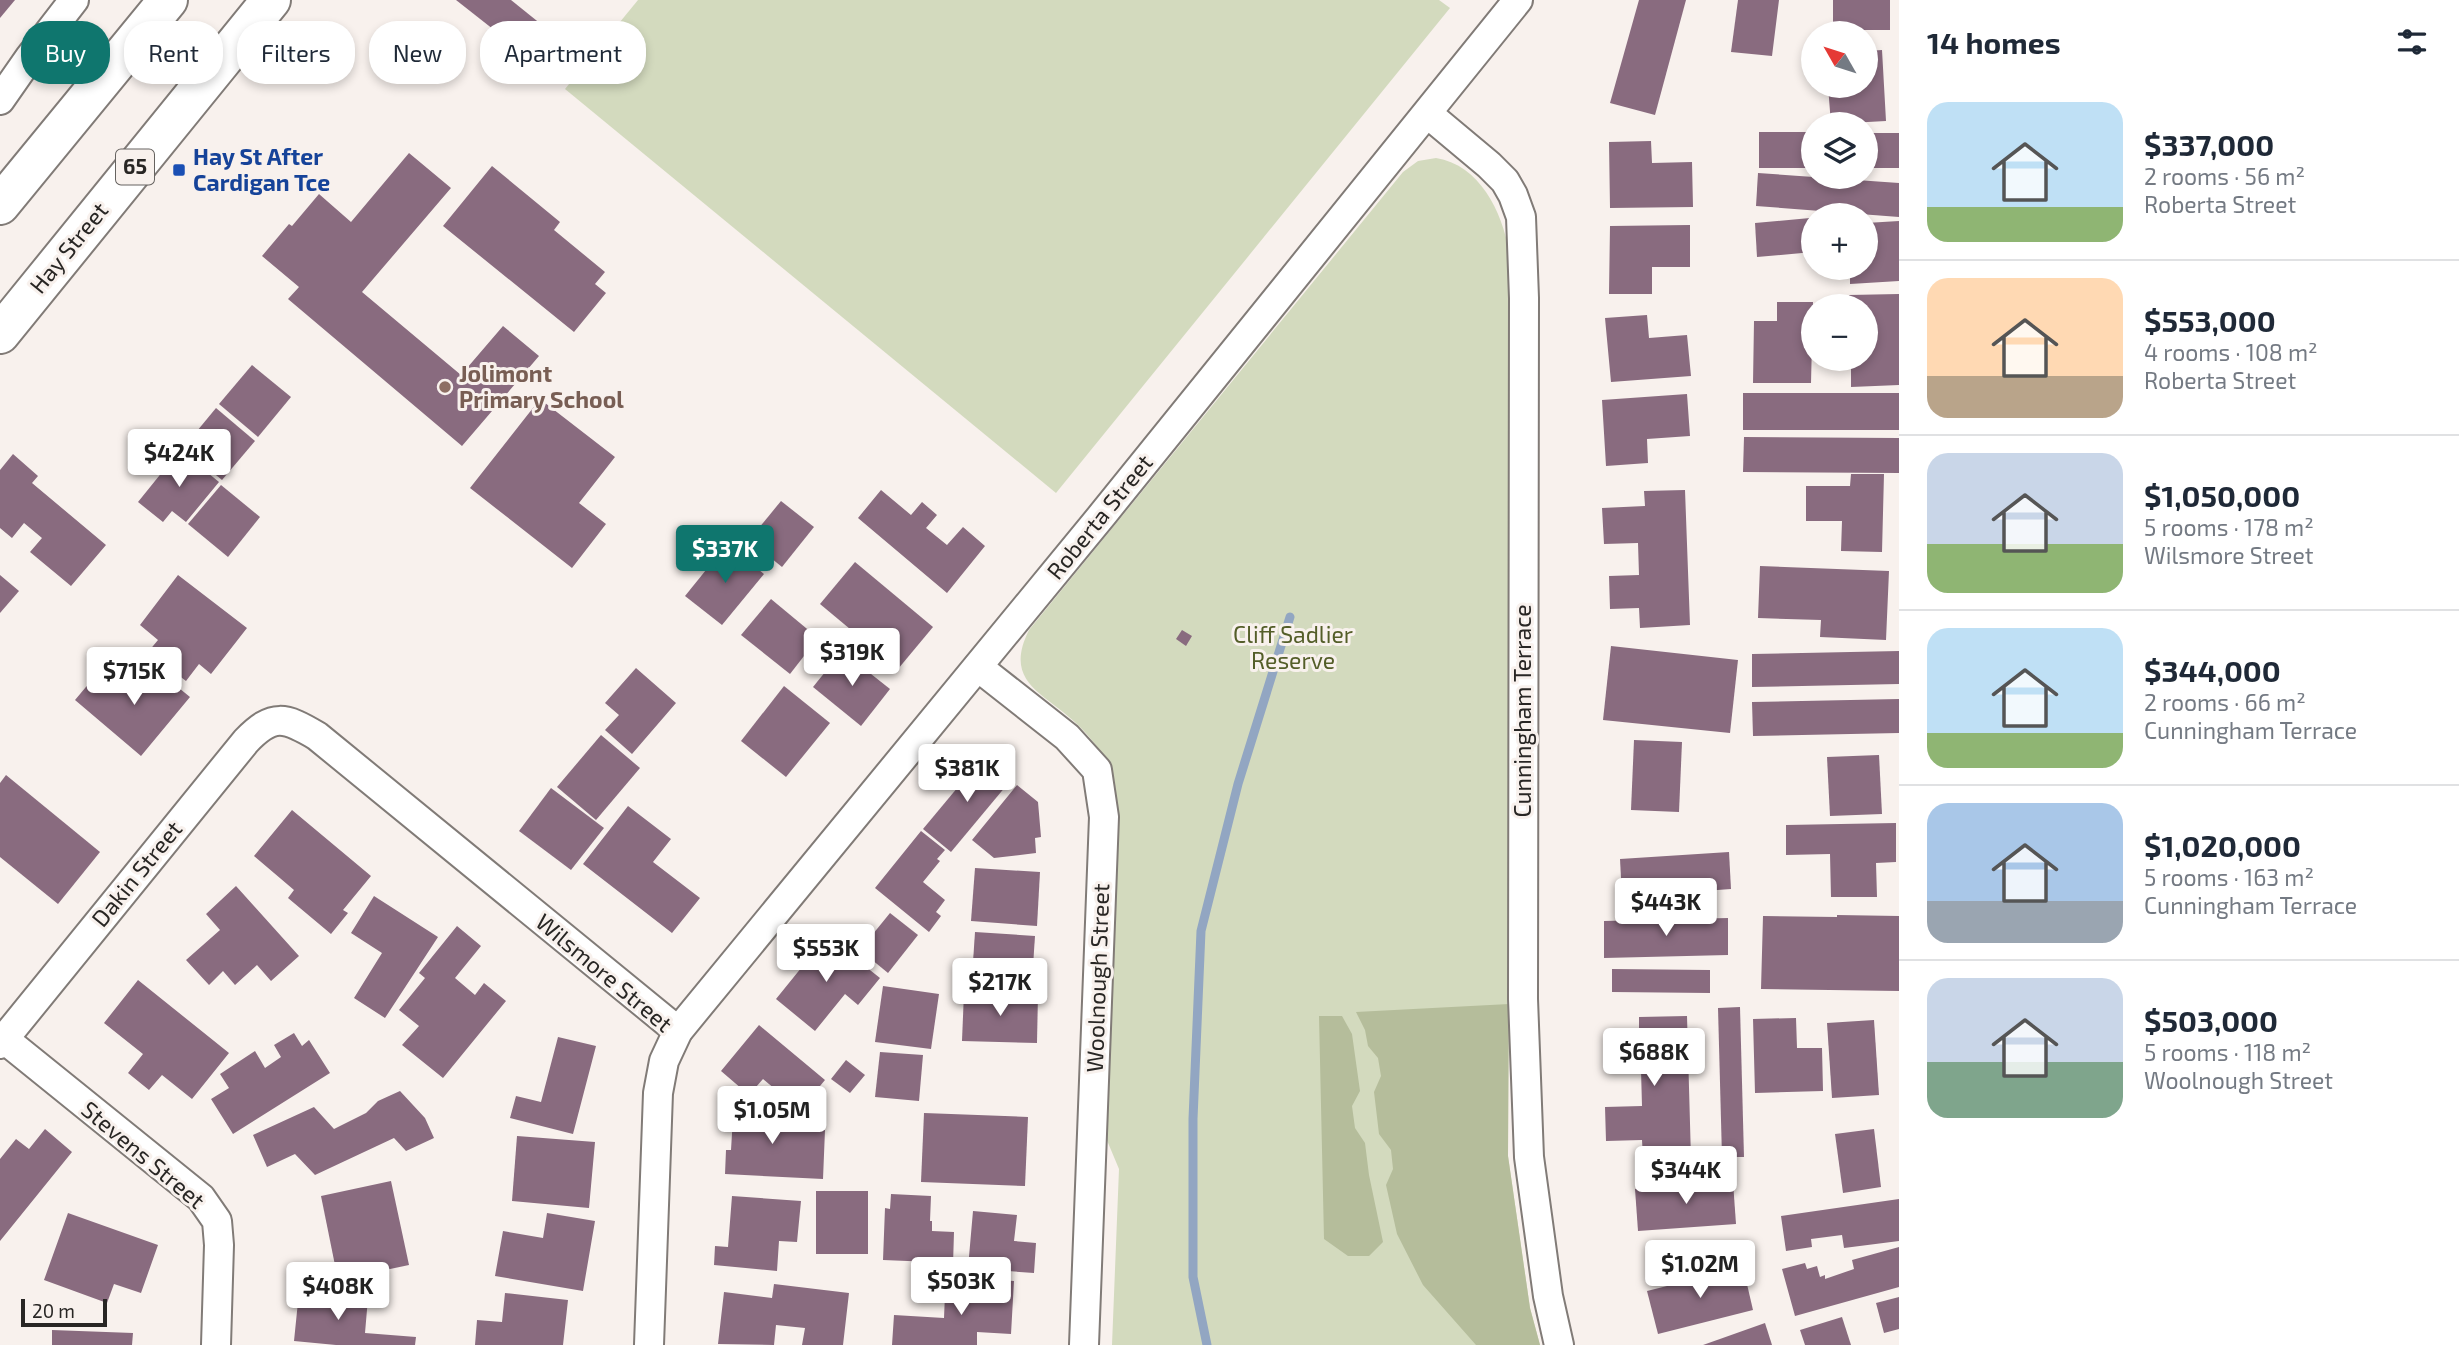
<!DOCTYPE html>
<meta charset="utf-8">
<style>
:root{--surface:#fff;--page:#f2f2f3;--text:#1f2937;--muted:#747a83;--line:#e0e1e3;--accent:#0f766e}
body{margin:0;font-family:"Exo 2",sans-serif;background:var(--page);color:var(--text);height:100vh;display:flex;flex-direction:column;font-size:26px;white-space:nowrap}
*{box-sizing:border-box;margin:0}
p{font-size:23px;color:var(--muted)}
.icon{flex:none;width:38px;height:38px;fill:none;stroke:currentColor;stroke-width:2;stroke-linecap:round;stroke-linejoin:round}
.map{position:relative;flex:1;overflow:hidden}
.drawer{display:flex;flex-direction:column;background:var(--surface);width:560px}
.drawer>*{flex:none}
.guide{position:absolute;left:21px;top:21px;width:665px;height:63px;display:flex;gap:14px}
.needle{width:46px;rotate:309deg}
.tools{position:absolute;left:1801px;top:21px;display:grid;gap:14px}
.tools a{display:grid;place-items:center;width:77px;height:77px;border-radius:50%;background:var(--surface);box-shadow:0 4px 10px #0003;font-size:35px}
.scale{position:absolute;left:21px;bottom:18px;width:86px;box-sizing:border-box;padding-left:7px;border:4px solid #282624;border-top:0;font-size:19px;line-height:24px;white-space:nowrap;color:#282624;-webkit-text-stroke:5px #f8f1ed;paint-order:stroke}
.price{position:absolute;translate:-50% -60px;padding:0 16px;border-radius:7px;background:#fff;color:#222;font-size:23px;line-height:46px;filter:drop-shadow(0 2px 4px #0008)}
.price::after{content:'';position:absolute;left:50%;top:42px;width:21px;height:16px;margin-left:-10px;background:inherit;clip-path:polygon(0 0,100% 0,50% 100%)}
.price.on{background:var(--accent);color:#fff}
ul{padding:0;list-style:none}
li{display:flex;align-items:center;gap:21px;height:175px;padding:0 28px}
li+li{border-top:2px solid var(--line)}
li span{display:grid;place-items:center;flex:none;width:196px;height:140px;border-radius:21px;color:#555}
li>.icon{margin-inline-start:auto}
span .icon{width:84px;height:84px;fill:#fffc;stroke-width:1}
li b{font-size:30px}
h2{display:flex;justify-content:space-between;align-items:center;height:84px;padding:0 28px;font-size:30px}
.chip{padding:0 24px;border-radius:28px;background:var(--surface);box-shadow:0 4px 10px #0003;font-size:24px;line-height:63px}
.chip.on{background:var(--accent);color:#fff}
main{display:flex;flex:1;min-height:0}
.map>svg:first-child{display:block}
</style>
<main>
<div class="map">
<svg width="1899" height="1345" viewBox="0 0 1899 1345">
<rect width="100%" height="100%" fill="#f8f1ed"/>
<!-- green -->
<g fill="#d3dabe">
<path d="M 638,0 L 1439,0 L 1450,8 L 1056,493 L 565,89 Z"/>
<path d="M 1436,158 C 1480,165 1502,212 1509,251 L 1508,1156 L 1530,1308 L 1540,1345 L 1112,1345 L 1119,1169 L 1106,1138 L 1118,805 C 1115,793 1115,774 1109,764 C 1101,751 1089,736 1079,726 C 1046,693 1002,684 1029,630 L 1403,172 L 1418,161 Z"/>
</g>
<!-- forest -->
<g fill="#b5bd9b">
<path d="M 1509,1004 L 1508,1156 L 1530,1308 L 1540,1345 L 1476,1345 L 1423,1285 L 1397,1234 L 1386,1185 L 1393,1169 L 1391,1150 L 1379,1134 L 1374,1092 L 1381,1076 L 1378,1058 L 1368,1046 L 1365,1030 L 1356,1012 Z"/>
<path d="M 1319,1016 L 1342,1016 L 1352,1034 L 1360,1091 L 1352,1106 L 1355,1128 L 1365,1143 L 1369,1175 L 1383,1242 L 1369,1256 L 1348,1256 L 1324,1239 Z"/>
</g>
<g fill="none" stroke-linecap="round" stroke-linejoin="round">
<!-- stream -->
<path stroke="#92a6c2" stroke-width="9" d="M 1207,1345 L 1193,1277 L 1193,1119 L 1201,931 L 1238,784 L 1290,617"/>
</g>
<!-- building -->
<g fill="#896b7f">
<path d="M 0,0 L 15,0 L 0,18 Z"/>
<path d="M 456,0 L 511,0 L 552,33 L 531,59 Z"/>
<path d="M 1639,0 L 1686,0 L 1655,115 L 1610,103 Z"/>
<path d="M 1738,0 L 1779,0 L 1772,56 L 1731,52 Z"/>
<rect x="1833" y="0" width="57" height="30"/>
<path d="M 1882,50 L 1886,121 L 1831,124 L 1828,86 L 1866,86 L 1866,51 Z"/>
<rect x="1759" y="132" width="54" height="36"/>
<rect x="1866" y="133" width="33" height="35"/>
<path d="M 1651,141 L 1652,163 L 1692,162 L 1693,207 L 1610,208 L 1609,142 Z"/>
<path d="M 409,153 L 451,188 L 362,292 L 461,375 L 503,326 L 539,356 L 462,446 L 288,299 L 299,287 L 262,256 L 289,224 L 292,226 L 319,194 L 351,222 Z"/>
<path d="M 492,166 L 560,222 L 554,230 L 605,272 L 595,284 L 606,293 L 574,332 L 443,226 Z"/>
<path d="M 1758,173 L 1899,183 L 1899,217 L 1756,206 Z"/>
<path d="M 1810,218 L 1813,252 L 1757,257 L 1755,223 Z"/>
<path d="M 1899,221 L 1899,281 L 1850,284 L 1850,268 L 1866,268 L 1866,223 Z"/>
<path d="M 1690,225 L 1690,267 L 1652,267 L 1652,294 L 1609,294 L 1610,226 Z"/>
<path d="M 1899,294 L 1899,385 L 1851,387 L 1851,359 L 1866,359 L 1866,306 L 1850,306 L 1849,295 Z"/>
<path d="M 1777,302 L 1813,302 L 1811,383 L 1753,383 L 1754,321 L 1777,321 Z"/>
<path d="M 1647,315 L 1649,338 L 1687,335 L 1691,376 L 1611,382 L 1605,318 Z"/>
<path d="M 252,365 L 291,397 L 258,437 L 219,404 Z"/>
<rect x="1743" y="393" width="156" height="37"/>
<path d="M 1687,394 L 1690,436 L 1647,439 L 1648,463 L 1606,466 L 1602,400 Z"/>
<path d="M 540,399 L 615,457 L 579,503 L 606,524 L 572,568 L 470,488 Z"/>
<path d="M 216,408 L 255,441 L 222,480 L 183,448 Z"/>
<path d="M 1744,437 L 1899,438 L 1899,473 L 1743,472 Z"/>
<path d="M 180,450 L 219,482 L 186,522 L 172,511 L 163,522 L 138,502 Z"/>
<path d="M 13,454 L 38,476 L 32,483 L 106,545 L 71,586 L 30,552 L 42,538 L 24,523 L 12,538 L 0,528 L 0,470 Z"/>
<path d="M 1851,474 L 1884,474 L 1882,552 L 1841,551 L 1842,521 L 1806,521 L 1806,486 L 1850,486 Z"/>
<path d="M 221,485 L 260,517 L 228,557 L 188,524 Z"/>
<path d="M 881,490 L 911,515 L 922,502 L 937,515 L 926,528 L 947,545 L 963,527 L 985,546 L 947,593 L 858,518 Z"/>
<path d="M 1685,490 L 1690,625 L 1640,628 L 1639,608 L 1610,609 L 1609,576 L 1639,575 L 1638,543 L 1604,544 L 1602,508 L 1645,506 L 1644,491 Z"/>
<path d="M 781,501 L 814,527 L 782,567 L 749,540 Z"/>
<path d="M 727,544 L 764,574 L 722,625 L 685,596 Z"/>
<path d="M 855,562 L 933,627 L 898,669 L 820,604 Z"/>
<path d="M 1760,566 L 1889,571 L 1886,640 L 1820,637 L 1821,620 L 1758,618 Z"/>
<path d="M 0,575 L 19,591 L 0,613 Z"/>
<path d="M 178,575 L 247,628 L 211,674 L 199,664 L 186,681 L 148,652 L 158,640 L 140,625 Z"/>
<path d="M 771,599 L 818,638 L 790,674 L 741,635 Z"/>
<path d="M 1182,630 L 1192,636 L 1186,646 L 1176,639 Z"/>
<path d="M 1611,646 L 1738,660 L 1730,733 L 1603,720 Z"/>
<path d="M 842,651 L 890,689 L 861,726 L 813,687 Z"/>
<path d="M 1899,651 L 1899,684 L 1752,687 L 1752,654 Z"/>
<path d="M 153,667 L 190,697 L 141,756 L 75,700 L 101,669 L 131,694 Z"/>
<path d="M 636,668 L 676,703 L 632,754 L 605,730 L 619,715 L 605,703 Z"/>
<path d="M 784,686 L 830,723 L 786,777 L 741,741 Z"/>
<path d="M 1899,699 L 1899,733 L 1753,736 L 1752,702 Z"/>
<path d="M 601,735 L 640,768 L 596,820 L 557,787 Z"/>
<path d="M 1634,740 L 1682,742 L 1679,812 L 1631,810 Z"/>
<path d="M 1879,755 L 1882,814 L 1830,816 L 1827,757 Z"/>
<path d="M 983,757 L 1011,780 L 951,852 L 923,829 Z"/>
<path d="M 6,775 L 100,852 L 58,904 L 0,857 L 0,783 Z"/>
<path d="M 1017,785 L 1038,802 L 1041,837 L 1035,838 L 1036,853 L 994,858 L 972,840 Z"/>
<path d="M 551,788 L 604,828 L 571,870 L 519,831 Z"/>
<path d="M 628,806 L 671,839 L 653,862 L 700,898 L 672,933 L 583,864 Z"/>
<path d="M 292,810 L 371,876 L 343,910 L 348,913 L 331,934 L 288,898 L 294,890 L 254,856 Z"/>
<path d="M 1896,823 L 1896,862 L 1876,863 L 1877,897 L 1831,897 L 1830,854 L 1786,855 L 1786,825 Z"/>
<path d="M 921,831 L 945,850 L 937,859 L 940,861 L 923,882 L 945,900 L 936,912 L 941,916 L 929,932 L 875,888 Z"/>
<path d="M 1729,852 L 1731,889 L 1622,897 L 1620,859 Z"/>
<path d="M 975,868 L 1040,872 L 1037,926 L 971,921 Z"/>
<path d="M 236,886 L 299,956 L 271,981 L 257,965 L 235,985 L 223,971 L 209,985 L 186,960 L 220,930 L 206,914 Z"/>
<path d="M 374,896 L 438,937 L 385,1018 L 354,998 L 382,953 L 351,933 Z"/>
<path d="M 890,913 L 918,935 L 888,973 L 860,950 Z"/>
<path d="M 1837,915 L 1899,916 L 1899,991 L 1761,989 L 1763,916 L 1837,917 Z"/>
<path d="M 1728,918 L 1728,955 L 1604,958 L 1604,921 Z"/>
<path d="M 457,926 L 481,946 L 455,978 L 475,995 L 484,983 L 506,1001 L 443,1078 L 402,1045 L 419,1026 L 399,1010 L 425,978 L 419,973 Z"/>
<path d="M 975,932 L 1035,936 L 1032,981 L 972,977 Z"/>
<path d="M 827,936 L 880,978 L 858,1005 L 845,994 L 815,1031 L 776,999 Z"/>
<path d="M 1612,969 L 1710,970 L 1710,993 L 1612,992 Z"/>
<path d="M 138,980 L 229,1053 L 192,1099 L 162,1075 L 149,1090 L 128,1073 L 143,1054 L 104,1023 Z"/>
<path d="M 883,986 L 939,994 L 931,1049 L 875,1042 Z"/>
<path d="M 964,992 L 1038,994 L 1037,1043 L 962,1041 Z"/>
<path d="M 1740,1007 L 1744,1157 L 1722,1157 L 1718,1008 Z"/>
<path d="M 1687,1016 L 1691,1159 L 1652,1160 L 1652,1158 L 1643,1158 L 1642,1140 L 1606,1141 L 1605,1107 L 1642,1106 L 1641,1070 L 1604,1071 L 1603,1038 L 1639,1037 L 1639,1017 Z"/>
<path d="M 1796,1018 L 1797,1048 L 1822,1048 L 1823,1091 L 1755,1093 L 1753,1019 Z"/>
<path d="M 1874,1020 L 1879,1095 L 1832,1098 L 1827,1023 Z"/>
<path d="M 759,1025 L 825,1080 L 800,1110 L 763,1079 L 749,1095 L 721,1071 Z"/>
<path d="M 294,1033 L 302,1046 L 309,1040 L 330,1073 L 233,1134 L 211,1099 L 229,1088 L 220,1074 L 255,1051 L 265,1068 L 281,1057 L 274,1045 Z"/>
<path d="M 558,1037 L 596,1046 L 573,1134 L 510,1118 L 516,1096 L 541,1102 Z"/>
<path d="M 880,1052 L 923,1055 L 919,1101 L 875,1097 Z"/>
<path d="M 846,1060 L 865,1075 L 850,1093 L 831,1079 Z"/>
<path d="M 400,1091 L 425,1118 L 434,1138 L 406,1151 L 394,1138 L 315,1175 L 295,1154 L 267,1167 L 253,1135 L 314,1107 L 334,1129 L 366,1113 L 378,1101 Z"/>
<path d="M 734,1101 L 775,1103 L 774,1127 L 825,1130 L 823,1179 L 725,1174 L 726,1150 L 731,1150 Z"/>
<path d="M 924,1113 L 1028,1117 L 1025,1186 L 921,1182 Z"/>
<path d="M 45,1129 L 72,1152 L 0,1241 L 0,1159 L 16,1139 L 29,1149 Z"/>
<path d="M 1874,1129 L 1881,1187 L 1843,1193 L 1835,1134 Z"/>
<path d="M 517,1136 L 595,1142 L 589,1208 L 512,1201 Z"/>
<path d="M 391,1181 L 409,1265 L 338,1280 L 321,1196 Z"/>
<path d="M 1733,1182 L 1736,1224 L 1638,1231 L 1635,1189 Z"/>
<rect x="816" y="1191" width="52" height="63"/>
<path d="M 891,1194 L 931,1196 L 930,1221 L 932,1221 L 932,1231 L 954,1232 L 953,1265 L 950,1264 L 950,1270 L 932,1269 L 932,1262 L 883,1260 L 885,1208 L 890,1209 Z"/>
<path d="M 732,1196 L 801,1201 L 797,1242 L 779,1241 L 777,1271 L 714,1265 L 715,1246 L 728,1247 Z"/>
<path d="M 1899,1199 L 1899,1241 L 1844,1248 L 1842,1235 L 1811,1239 L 1812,1247 L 1786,1251 L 1781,1216 Z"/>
<path d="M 973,1211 L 1017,1215 L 1014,1241 L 1036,1243 L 1034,1273 L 968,1268 Z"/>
<path d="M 68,1213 L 158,1245 L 141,1293 L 114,1284 L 107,1303 L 44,1280 Z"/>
<path d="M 547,1213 L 595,1221 L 583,1291 L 495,1276 L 503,1231 L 543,1238 Z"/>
<path d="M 1899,1247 L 1899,1287 L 1795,1316 L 1782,1269 L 1805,1263 L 1807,1269 L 1817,1266 L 1820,1277 L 1825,1275 L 1825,1279 L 1854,1269 L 1852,1260 Z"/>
<path d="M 1743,1267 L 1753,1310 L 1658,1334 L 1647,1291 Z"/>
<path d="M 967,1278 L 1014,1281 L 1011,1334 L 977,1332 L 977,1345 L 892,1345 L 894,1315 L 944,1318 L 945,1294 L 967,1295 Z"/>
<path d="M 774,1284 L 849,1293 L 843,1345 L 802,1345 L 805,1328 L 776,1325 L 774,1345 L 718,1344 L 724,1292 L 772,1298 Z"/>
<path d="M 299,1292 L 368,1298 L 365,1333 L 416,1337 L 415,1345 L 336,1345 L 294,1341 Z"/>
<path d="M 505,1293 L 568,1300 L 563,1345 L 475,1345 L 477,1320 L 502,1322 Z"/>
<path d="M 1899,1297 L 1899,1329 L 1884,1333 L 1876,1303 Z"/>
<path d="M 1842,1317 L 1851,1345 L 1805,1345 L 1800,1330 Z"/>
<path d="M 1765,1323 L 1772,1345 L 1703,1345 Z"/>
<path d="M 52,1330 L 133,1333 L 132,1345 L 52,1345 Z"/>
</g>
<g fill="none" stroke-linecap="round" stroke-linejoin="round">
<defs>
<g id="minor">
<path d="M 0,100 L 30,57 L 74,0"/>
<path d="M 1428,114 L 1489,165 L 1505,181 L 1513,195 L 1521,217 L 1524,298 L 1523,999 L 1529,1157 L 1548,1296 L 1559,1345"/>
<path d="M 978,667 L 1067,737 L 1097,770 L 1104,817 L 1084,1345"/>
<path d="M 4,1039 L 201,1198 L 217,1221 L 219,1245 L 216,1345"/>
<path d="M 0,1044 L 246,741 C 273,713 285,717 317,736 L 678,1031"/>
<path d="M 649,1345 L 658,1093 L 664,1061 L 678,1031 L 1103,514 L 1518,0"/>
</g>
<g id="primary">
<path d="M 0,205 L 168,0"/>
<path d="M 0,334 L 271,0"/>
</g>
</defs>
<!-- minor casing -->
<use href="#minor" stroke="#817b77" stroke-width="32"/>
<!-- primary casing -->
<use href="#primary" stroke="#817b77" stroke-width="42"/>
<!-- minor -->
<use href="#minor" stroke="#fff" stroke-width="28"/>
<!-- primary -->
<use href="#primary" stroke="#fff" stroke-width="38"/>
</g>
<!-- markers -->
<rect fill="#1a4fb4" stroke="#f8f1ed" stroke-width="2.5" x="172" y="163" width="14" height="14" rx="3.5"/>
<circle fill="#8d6e63" stroke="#f8f1ed" stroke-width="2.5" cx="445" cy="387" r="7"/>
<g text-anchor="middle" stroke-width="6" stroke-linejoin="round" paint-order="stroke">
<!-- shield labels -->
<rect fill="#f8f1ed" stroke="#666360" stroke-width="2" x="116" y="149.5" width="38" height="35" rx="5"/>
<g font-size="21" font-weight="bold" fill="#282624">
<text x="135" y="174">65</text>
</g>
<!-- transit labels -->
<g font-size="23" font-weight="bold" fill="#164399" stroke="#f8f1ed" text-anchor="start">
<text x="193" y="165">Hay St After<tspan x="193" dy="26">Cardigan Tce</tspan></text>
</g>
<!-- street labels -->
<g font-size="23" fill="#282624" stroke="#f8f1ed">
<text transform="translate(69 248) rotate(-51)" y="8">Hay Street</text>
<text transform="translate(1100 517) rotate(-51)" y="8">Roberta Street</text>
<text transform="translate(1523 711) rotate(-90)" y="8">Cunningham Terrace</text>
<text transform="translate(137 874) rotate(-51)" y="8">Dakin Street</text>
<text transform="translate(604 973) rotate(40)" y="8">Wilsmore Street</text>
<text transform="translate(1098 978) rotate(-88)" y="8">Woolnough Street</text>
<text transform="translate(143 1155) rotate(40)" y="8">Stevens Street</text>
</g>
<!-- education labels -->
<g font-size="23" font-weight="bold" fill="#785e54" stroke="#f8f1ed" text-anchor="start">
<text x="459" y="382">Jolimont<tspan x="459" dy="26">Primary School</tspan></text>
</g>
<!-- park labels -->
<g font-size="23" fill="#545e29" stroke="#f8f1ed">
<text x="1293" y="643">Cliff Sadlier<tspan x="1293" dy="26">Reserve</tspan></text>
</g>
</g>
</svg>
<div class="tools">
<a><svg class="needle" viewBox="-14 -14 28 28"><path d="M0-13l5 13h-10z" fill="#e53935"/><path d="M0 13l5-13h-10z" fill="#747a83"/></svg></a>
<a><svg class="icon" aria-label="layers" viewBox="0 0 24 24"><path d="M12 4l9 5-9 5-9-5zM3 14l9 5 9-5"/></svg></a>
<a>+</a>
<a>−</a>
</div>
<div class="scale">20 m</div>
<b class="price" style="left:179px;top:489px">$424K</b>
<b class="price on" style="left:725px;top:585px">$337K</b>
<b class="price" style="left:852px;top:688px">$319K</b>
<b class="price" style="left:134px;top:707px">$715K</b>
<b class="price" style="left:967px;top:804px">$381K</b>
<b class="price" style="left:1666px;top:938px">$443K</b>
<b class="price" style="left:826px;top:984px">$553K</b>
<b class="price" style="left:1000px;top:1018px">$217K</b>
<b class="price" style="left:1654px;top:1088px">$688K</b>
<b class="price" style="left:772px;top:1146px">$1.05M</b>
<b class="price" style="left:1686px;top:1206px">$344K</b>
<b class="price" style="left:1700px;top:1300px">$1.02M</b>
<b class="price" style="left:961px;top:1317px">$503K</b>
<b class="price" style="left:338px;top:1322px">$408K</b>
<div class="guide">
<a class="chip on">Buy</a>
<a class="chip">Rent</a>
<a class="chip">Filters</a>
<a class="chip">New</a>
<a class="chip">Apartment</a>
</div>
</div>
<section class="drawer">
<h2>14 homes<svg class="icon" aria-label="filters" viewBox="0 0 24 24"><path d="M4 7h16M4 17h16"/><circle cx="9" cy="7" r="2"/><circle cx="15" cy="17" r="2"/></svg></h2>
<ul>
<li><span style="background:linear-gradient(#bfe0f5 75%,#8fb573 0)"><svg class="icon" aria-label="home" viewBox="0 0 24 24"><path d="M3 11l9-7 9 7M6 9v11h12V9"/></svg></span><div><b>$337,000</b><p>2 rooms · 56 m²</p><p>Roberta Street</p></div></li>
<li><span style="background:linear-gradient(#ffd9b3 70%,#b9a48a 0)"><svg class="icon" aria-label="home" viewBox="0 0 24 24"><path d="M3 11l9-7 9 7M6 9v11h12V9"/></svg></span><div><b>$553,000</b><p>4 rooms · 108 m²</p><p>Roberta Street</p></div></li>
<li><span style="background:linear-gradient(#c9d6e8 65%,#8fb573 0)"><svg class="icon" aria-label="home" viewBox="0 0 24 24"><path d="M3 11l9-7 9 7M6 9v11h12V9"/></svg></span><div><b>$1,050,000</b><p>5 rooms · 178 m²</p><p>Wilsmore Street</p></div></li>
<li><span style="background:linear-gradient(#bfe0f5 75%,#8fb573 0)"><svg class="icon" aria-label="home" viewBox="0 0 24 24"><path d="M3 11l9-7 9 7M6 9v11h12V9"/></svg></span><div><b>$344,000</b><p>2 rooms · 66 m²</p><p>Cunningham Terrace</p></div></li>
<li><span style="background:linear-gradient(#a9c7e8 70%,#9aa5b1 0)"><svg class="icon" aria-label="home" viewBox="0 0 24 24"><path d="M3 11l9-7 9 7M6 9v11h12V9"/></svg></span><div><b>$1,020,000</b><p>5 rooms · 163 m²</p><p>Cunningham Terrace</p></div></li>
<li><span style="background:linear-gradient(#c9d6e8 60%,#7fa58c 0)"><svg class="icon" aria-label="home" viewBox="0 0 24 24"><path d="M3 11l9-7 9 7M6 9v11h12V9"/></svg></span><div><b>$503,000</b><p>5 rooms · 118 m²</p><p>Woolnough Street</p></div></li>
</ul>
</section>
</main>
